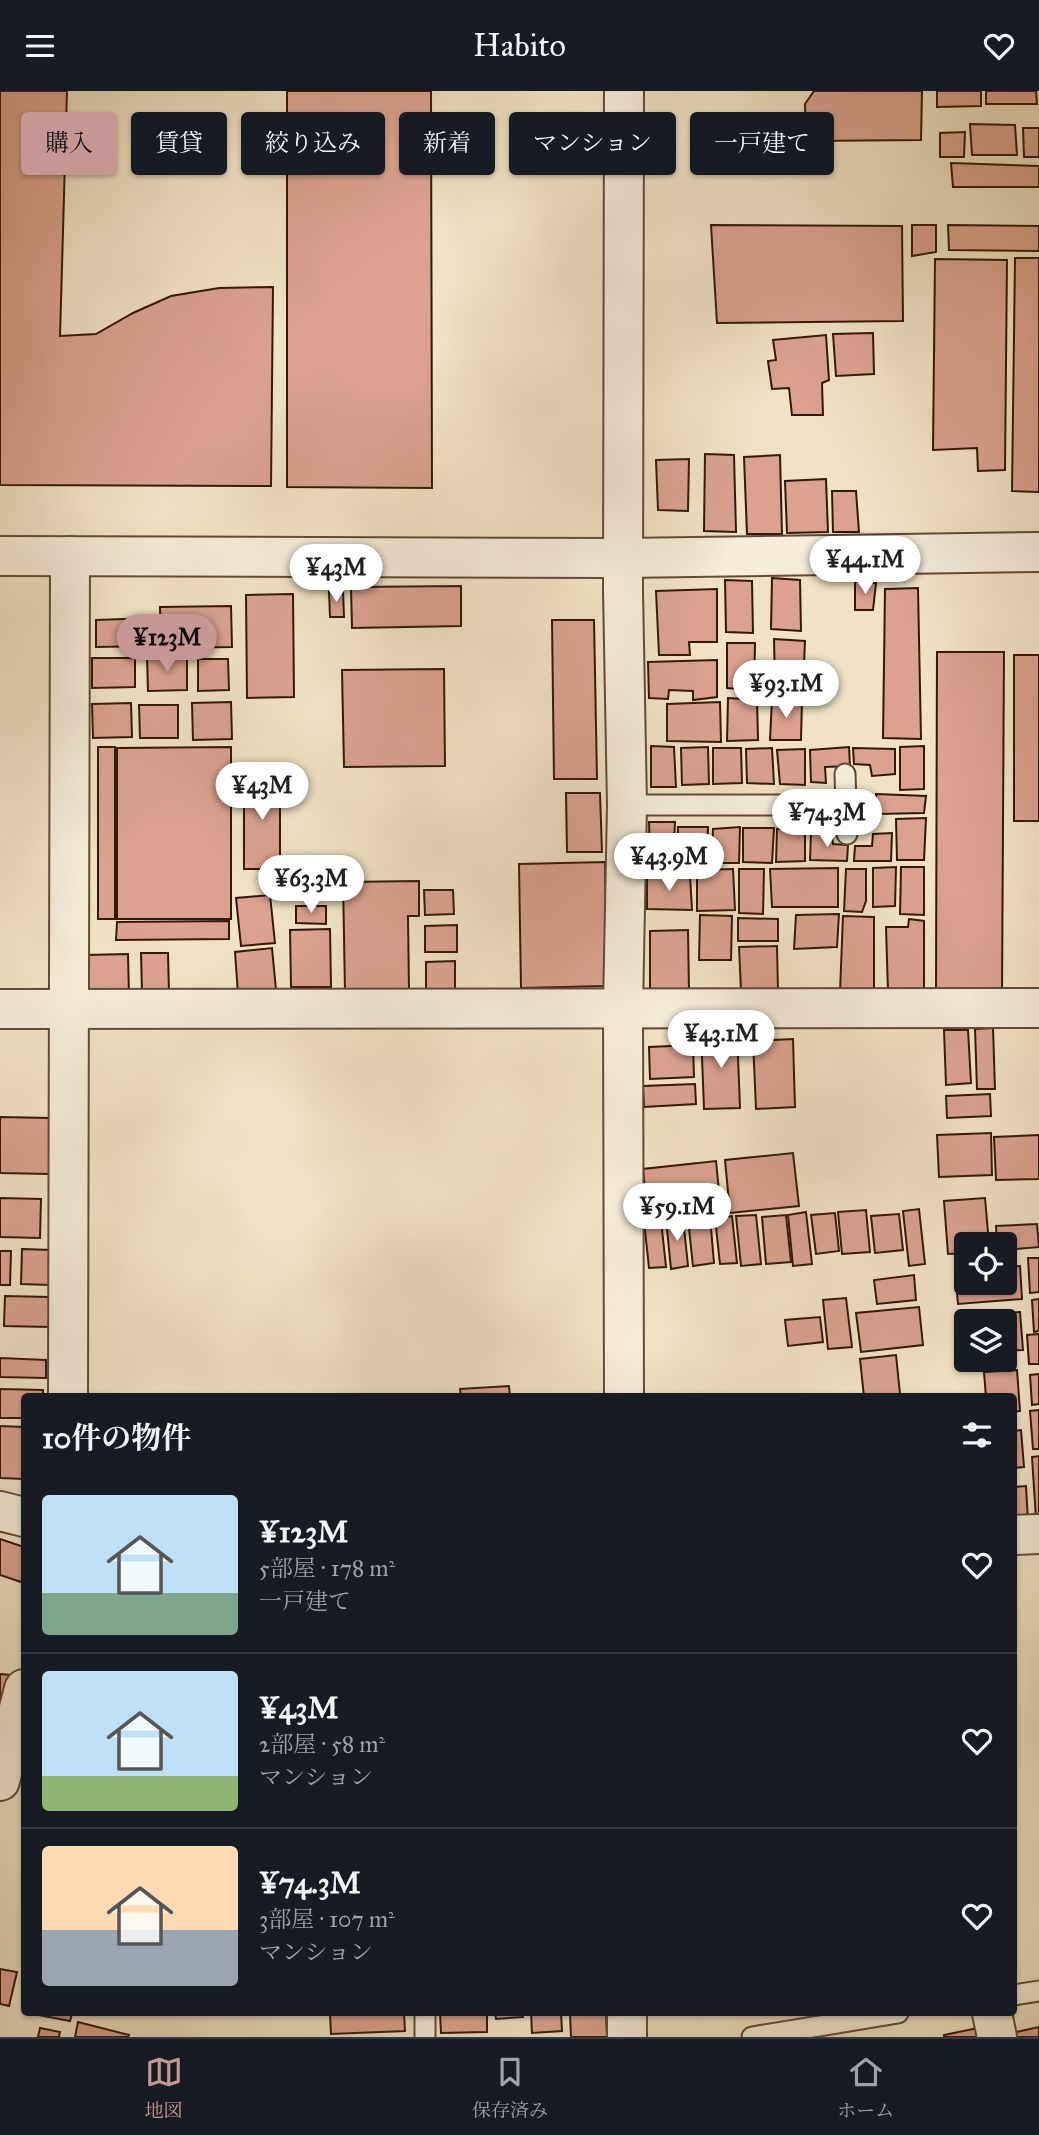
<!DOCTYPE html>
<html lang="ja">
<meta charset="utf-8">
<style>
:root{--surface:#171b24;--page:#242831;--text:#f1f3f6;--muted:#9ea1a6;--line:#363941;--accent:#c59692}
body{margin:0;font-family:"IM FELL Great Primer","Noto Serif JP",serif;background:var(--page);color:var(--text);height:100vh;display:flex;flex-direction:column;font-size:26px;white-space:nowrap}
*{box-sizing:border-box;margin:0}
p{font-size:23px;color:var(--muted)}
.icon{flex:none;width:38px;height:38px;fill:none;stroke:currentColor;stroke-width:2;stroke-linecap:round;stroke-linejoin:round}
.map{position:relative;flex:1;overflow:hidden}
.sheet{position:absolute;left:21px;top:1302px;width:996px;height:623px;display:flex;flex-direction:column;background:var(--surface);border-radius:7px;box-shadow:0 2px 5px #0004}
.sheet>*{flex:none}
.hud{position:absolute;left:21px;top:21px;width:998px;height:63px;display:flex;gap:14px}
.buttons{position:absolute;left:954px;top:1141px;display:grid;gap:14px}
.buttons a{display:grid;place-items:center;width:63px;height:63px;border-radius:7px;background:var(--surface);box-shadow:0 2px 5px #0004;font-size:35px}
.price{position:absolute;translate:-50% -60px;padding:0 16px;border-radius:24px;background:#fff;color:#222;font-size:23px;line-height:46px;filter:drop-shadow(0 2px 4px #0008)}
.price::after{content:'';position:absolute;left:50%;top:42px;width:21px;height:16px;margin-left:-10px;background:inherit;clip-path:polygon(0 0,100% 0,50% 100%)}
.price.active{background:var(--accent);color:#111}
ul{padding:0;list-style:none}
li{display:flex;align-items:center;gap:21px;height:175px;padding:0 21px}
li+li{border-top:2px solid var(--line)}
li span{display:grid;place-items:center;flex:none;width:196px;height:140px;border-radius:7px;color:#555}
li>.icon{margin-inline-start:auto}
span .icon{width:84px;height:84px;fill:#fffc;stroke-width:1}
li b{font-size:30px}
h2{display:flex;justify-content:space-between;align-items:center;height:84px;padding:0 21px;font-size:30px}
.chip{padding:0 24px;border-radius:7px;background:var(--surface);box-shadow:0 2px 5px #0004;font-size:24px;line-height:63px}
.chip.active{background:var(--accent);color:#111}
header{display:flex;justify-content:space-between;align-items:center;height:91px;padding:0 21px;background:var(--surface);font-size:32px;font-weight:600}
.dock{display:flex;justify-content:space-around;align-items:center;height:98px;border-top:2px solid var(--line);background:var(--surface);font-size:19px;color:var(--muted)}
.dock a{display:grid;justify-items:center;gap:4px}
.dock .active{color:var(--accent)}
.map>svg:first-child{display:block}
</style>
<header><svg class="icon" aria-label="menu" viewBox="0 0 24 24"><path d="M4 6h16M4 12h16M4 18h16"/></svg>Habito<svg class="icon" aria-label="heart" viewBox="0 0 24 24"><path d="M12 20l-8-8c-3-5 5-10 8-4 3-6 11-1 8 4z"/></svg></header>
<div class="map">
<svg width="1039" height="1946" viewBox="0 0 1039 1946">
<rect width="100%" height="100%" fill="#f0e2c5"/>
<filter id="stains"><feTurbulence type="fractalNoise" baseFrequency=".00286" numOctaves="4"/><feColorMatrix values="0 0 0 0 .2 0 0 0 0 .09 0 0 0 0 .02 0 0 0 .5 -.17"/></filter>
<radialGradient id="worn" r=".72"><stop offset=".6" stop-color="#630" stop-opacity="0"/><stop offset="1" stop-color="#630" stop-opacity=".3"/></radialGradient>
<!-- building -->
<g fill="#daa28f" stroke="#341807" stroke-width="2">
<path d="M 0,0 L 67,0 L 60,245 L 96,243 L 133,222 L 171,205 L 219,197 L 273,196 L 271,395 L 0,394 Z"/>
<path d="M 287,0 L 431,0 L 432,397 L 287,396 Z"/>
<path d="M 814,0 L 922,0 L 921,49 L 806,50 L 805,13 Z"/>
<path d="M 937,0 L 981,0 L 981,15 L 937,16 Z"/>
<path d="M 986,0 L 1036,0 L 1037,13 L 986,13 Z"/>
<path d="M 970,33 L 1015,34 L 1017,64 L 972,64 Z"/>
<path d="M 1023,37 L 1039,37 L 1039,66 L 1024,66 Z"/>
<path d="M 965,41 L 964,66 L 940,66 L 940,42 Z"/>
<path d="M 951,72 L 1039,75 L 1039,96 L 953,96 Z"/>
<path d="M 711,134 L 902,135 L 903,230 L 717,232 Z"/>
<path d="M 912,134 L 936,134 L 936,161 L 912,165 Z"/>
<path d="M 948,134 L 1039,135 L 1039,160 L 949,159 Z"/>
<path d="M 1015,167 L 1039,167 L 1039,401 L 1012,400 Z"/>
<path d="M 935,168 L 1007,169 L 1005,379 L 978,380 L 977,357 L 933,359 Z"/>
<path d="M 873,242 L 874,283 L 836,285 L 833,243 Z"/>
<path d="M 826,244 L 829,289 L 822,292 L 823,324 L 792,324 L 789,297 L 772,298 L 768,270 L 776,269 L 773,249 Z"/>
<path d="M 705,363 L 734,364 L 736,441 L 704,440 Z"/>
<path d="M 780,364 L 782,443 L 747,443 L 744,366 Z"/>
<path d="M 689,368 L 688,420 L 658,419 L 656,369 Z"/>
<path d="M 826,388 L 828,441 L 787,442 L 785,390 Z"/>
<path d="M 832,400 L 856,400 L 859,441 L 833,441 Z"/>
<path d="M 772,487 L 800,489 L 801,540 L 771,538 Z"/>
<path d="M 725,489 L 752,490 L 753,542 L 726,541 Z"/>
<path d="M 855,490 L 876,492 L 873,519 L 855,519 Z"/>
<path d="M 461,495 L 461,535 L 352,537 L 351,496 Z"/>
<path d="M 918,497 L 921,648 L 883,647 L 885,498 Z"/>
<path d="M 717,498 L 717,551 L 689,551 L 690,564 L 659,564 L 656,500 Z"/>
<path d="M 329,500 L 343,500 L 344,526 L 330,526 Z"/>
<path d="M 293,503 L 294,606 L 247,607 L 246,504 Z"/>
<path d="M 231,515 L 232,556 L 161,557 L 160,516 Z"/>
<path d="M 152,527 L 152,555 L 96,556 L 96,529 Z"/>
<path d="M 552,529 L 594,529 L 597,688 L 554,688 Z"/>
<path d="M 774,548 L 805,550 L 803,598 L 775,597 Z"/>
<path d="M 727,552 L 755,552 L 754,599 L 727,597 Z"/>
<path d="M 937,561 L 1004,561 L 1002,904 L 936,902 Z"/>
<rect x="1014" y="564" width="25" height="166"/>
<path d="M 147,566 L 187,566 L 187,599 L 148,600 Z"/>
<path d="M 92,567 L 135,567 L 135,596 L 92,597 Z"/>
<path d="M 198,568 L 228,568 L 229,599 L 198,600 Z"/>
<path d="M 717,569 L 717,606 L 693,609 L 693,600 L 669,599 L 668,608 L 649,607 L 648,571 Z"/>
<path d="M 444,578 L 445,675 L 344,676 L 342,579 Z"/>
<path d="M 728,607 L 757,609 L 758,649 L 727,650 Z"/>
<path d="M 772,608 L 802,609 L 801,649 L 770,649 Z"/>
<path d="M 231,611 L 232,648 L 193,649 L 192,612 Z"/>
<path d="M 720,611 L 721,651 L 667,650 L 667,613 Z"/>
<path d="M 131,612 L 132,646 L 93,647 L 92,613 Z"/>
<path d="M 139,614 L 178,614 L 178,647 L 140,647 Z"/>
<path d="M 651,655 L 674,656 L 676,696 L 651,696 Z"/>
<path d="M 924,655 L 924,698 L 900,699 L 900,656 Z"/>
<rect x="98" y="656" width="17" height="172"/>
<path d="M 231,656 L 231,828 L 117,828 L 117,657 Z"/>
<path d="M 708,656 L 709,693 L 682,694 L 681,657 Z"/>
<path d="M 849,656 L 850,675 L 825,676 L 826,692 L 811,691 L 810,659 Z"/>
<path d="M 713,657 L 741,657 L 742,692 L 713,693 Z"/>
<path d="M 772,657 L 774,693 L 747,692 L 746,658 Z"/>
<path d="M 853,657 L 895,658 L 895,683 L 872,685 L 870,674 L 854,673 Z"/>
<path d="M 805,658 L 805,694 L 780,693 L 777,659 Z"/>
<rect x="244" y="685" width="36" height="93"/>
<path d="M 566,702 L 600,702 L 602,761 L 567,761 Z"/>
<path d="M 876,703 L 926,705 L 924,722 L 877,723 Z"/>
<path d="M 926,727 L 924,769 L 897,769 L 896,728 Z"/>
<path d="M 649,731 L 675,731 L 673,771 L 650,772 Z"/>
<path d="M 678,736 L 708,736 L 707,771 L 677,771 Z"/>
<path d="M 740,736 L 739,772 L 712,772 L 713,738 Z"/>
<path d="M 743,737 L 774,737 L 772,772 L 743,771 Z"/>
<path d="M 805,737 L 805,770 L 776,771 L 777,738 Z"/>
<path d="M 811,742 L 832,743 L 833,753 L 848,754 L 847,770 L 810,769 Z"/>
<path d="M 892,742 L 891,770 L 854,770 L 855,755 L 872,755 L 873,743 Z"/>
<path d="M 605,771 L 607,895 L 521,897 L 519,773 Z"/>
<path d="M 896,776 L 895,815 L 873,816 L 873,777 Z"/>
<path d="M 901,776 L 924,776 L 924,824 L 900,823 Z"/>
<path d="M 838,777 L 838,816 L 772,816 L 770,778 Z"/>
<path d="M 733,778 L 735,819 L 697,820 L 697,779 Z"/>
<path d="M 739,778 L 764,778 L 763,823 L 739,822 Z"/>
<path d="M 846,778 L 866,778 L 866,810 L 862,821 L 844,820 Z"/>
<path d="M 647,784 L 690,785 L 692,819 L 647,818 Z"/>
<path d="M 284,786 L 325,787 L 325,806 L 284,806 Z"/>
<path d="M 419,790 L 419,825 L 408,825 L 409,899 L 345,900 L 343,791 Z"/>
<path d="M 424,799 L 453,799 L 454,823 L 425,824 Z"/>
<path d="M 270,804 L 275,852 L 241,855 L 236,807 Z"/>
<path d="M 296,815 L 326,815 L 326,833 L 296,832 Z"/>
<path d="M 839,823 L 837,856 L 794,858 L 796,824 Z"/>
<path d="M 700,824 L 732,825 L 731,869 L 699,869 Z"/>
<path d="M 843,825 L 874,826 L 874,902 L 840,901 Z"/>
<path d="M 738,827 L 778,828 L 778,850 L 738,850 Z"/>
<path d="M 909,828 L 924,830 L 924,901 L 888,901 L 886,836 L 908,836 Z"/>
<path d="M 229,830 L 229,848 L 116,849 L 117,831 Z"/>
<path d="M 457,834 L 457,861 L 425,861 L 425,835 Z"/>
<path d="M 330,838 L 331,896 L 291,896 L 290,839 Z"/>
<path d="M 688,839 L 689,899 L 650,898 L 650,840 Z"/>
<path d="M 777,855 L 778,901 L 741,900 L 739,856 Z"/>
<path d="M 272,857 L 276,899 L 238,903 L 235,861 Z"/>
<path d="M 141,862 L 168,862 L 169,901 L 142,901 Z"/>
<path d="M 128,863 L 129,904 L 86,904 L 85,864 Z"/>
<path d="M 455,870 L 455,898 L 426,898 L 426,871 Z"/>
<path d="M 993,937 L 995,998 L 977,998 L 975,938 Z"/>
<path d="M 944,939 L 968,939 L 971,992 L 946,994 Z"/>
<path d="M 737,940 L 740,1017 L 704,1018 L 701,941 Z"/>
<path d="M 793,948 L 795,1016 L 756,1018 L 753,950 Z"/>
<path d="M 693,954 L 694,986 L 650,988 L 649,956 Z"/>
<path d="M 695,993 L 696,1013 L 644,1016 L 643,995 Z"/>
<path d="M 990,1003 L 991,1025 L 947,1027 L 946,1005 Z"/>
<path d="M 0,1026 L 50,1027 L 49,1083 L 0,1082 Z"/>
<path d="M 991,1042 L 992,1084 L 939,1086 L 937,1044 Z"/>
<path d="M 1039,1044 L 1039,1088 L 996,1089 L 994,1046 Z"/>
<path d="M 793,1062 L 799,1115 L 730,1122 L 725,1069 Z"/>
<path d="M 716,1070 L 720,1110 L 647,1117 L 643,1078 Z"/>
<path d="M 0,1107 L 41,1108 L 40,1147 L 0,1146 Z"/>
<path d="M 985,1107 L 989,1153 L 966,1153 L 966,1162 L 948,1163 L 944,1110 Z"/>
<path d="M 919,1118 L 925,1173 L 909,1175 L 903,1120 Z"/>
<path d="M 866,1119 L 870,1161 L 842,1163 L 838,1121 Z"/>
<path d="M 806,1121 L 812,1173 L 793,1175 L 788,1124 Z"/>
<path d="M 835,1122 L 839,1160 L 816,1163 L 811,1124 Z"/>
<path d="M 899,1123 L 903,1159 L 875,1162 L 871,1125 Z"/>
<path d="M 756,1124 L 761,1173 L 741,1175 L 736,1125 Z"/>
<path d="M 786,1124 L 791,1171 L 766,1173 L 762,1126 Z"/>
<path d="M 732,1125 L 737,1172 L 720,1173 L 715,1127 Z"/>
<path d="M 710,1126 L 714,1172 L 693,1175 L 688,1128 Z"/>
<path d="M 683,1127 L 688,1175 L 671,1178 L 666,1128 Z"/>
<path d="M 661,1129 L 666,1176 L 649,1177 L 644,1130 Z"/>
<path d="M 1037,1133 L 1039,1156 L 1004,1159 L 1004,1153 L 997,1153 L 996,1135 Z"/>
<path d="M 22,1158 L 52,1159 L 51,1194 L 21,1193 Z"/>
<path d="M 0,1160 L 11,1160 L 10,1194 L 0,1194 Z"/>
<path d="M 1028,1167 L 1039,1167 L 1039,1201 L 1030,1202 Z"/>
<path d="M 1020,1175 L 1022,1208 L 958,1213 L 955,1180 L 966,1179 L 966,1192 L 1004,1192 L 1004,1176 Z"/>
<path d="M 914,1184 L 916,1209 L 877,1213 L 874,1189 Z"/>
<path d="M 5,1205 L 49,1206 L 49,1236 L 4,1235 Z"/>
<path d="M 846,1207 L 852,1256 L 828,1258 L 823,1209 Z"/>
<path d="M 1039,1208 L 1039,1240 L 1034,1241 L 1032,1209 Z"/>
<path d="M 919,1216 L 923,1254 L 861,1261 L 856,1222 Z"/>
<path d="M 1020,1221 L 1023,1259 L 1004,1260 L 1004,1230 L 974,1230 L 974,1225 Z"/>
<path d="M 820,1226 L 823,1251 L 788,1255 L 785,1229 Z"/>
<path d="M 1039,1243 L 1039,1273 L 1029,1273 L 1027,1244 Z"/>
<path d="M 896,1264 L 900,1303 L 864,1306 L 860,1268 Z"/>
<path d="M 0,1267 L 46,1269 L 46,1287 L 0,1286 Z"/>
<path d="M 1017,1279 L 1020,1320 L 1013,1321 L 1013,1306 L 986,1306 L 984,1281 Z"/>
<path d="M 1039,1283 L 1039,1313 L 1032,1314 L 1030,1284 Z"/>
<path d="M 509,1295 L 510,1306 L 461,1306 L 460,1298 Z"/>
<path d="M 0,1298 L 43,1299 L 43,1306 L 24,1306 L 24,1327 L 0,1327 Z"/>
<path d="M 1039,1319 L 1039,1358 L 1033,1358 L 1030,1320 Z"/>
<path d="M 0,1335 L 24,1336 L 24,1388 L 0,1387 Z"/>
<path d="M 1021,1339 L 1024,1376 L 1013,1377 L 1013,1340 Z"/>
<path d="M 1039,1365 L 1039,1428 L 1036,1428 L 1032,1366 Z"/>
<path d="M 1026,1395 L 1028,1430 L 1013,1431 L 1013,1396 Z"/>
<path d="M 0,1448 L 24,1456 L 24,1492 L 0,1484 Z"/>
<path d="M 0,1583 L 10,1584 L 5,1624 L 0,1624 Z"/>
<path d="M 0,1878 L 17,1881 L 9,1915 L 0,1913 Z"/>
<path d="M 28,1922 L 72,1922 L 70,1930 Z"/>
<path d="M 330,1922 L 404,1922 L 405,1940 L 331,1943 Z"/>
<path d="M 440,1922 L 487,1922 L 487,1941 L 441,1942 Z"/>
<path d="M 495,1922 L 522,1922 L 523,1926 L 496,1928 Z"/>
<path d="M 531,1922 L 561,1922 L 562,1940 L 532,1942 Z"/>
<path d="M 570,1922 L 606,1922 L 607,1946 L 571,1946 Z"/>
<path d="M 78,1931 L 129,1944 L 128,1946 L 75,1946 Z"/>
<path d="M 1039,1936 L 1039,1946 L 1013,1946 L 1012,1942 Z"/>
<path d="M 40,1937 L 60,1941 L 59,1946 L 38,1946 Z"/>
<path d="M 978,1937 L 980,1946 L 944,1946 L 944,1944 Z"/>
</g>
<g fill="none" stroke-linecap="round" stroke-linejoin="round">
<defs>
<g id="service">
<path d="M 845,683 L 847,743"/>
<path d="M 627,714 L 845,714"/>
<path d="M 1013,1904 L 1039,1900"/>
<path d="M 425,1922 L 425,1946"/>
<path d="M 752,1946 L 898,1922"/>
</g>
<g id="minor">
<path d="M 0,918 L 1039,917"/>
<path d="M 68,1306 L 70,465"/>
<path d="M 0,1420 L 24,1426"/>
<path d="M 1013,1444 L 1039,1443"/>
<path d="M 0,1690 L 24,1598"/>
<path d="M 992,1922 L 997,1946"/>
</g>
<g id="tertiary">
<path d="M 624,0 L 623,500 L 627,714 L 623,917 L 624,1306"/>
<path d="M 0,465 L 623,467 L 1039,461"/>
<path d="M 627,1922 L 627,1946"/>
</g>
</defs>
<!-- service casing -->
<use href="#service" stroke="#634a36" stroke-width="23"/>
<!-- minor casing -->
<use href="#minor" stroke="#634a36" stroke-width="42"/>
<!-- tertiary casing -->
<use href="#tertiary" stroke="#634a36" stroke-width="42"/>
<!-- service -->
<use href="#service" stroke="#f5ecd9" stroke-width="19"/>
<!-- minor -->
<use href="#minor" stroke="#f5ecd9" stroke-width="38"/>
<!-- tertiary -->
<use href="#tertiary" stroke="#f5ecd9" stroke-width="38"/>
</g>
<rect width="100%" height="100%" filter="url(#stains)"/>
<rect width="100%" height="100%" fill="url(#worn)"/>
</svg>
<div class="buttons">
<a><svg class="icon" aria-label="locate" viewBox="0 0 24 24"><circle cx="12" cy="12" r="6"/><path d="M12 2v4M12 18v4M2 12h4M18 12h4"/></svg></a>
<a><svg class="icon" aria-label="layers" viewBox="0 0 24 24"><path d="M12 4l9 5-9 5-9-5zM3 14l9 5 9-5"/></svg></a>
</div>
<b class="price" style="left:865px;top:505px">¥44.1M</b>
<b class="price" style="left:336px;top:513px">¥43M</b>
<b class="price active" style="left:167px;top:583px">¥123M</b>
<b class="price" style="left:786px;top:629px">¥93.1M</b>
<b class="price" style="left:262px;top:731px">¥43M</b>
<b class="price" style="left:827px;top:758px">¥74.3M</b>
<b class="price" style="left:669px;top:802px">¥43.9M</b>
<b class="price" style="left:311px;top:824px">¥63.3M</b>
<b class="price" style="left:721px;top:979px">¥43.1M</b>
<b class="price" style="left:677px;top:1152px">¥59.1M</b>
<div class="hud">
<a class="chip active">購入</a>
<a class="chip">賃貸</a>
<a class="chip">絞り込み</a>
<a class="chip">新着</a>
<a class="chip">マンション</a>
<a class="chip">一戸建て</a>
</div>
<section class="sheet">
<h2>10件の物件<svg class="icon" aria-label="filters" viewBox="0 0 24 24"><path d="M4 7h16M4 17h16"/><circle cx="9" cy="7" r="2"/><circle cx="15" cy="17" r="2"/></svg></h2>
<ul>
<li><span style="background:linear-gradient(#bfe0f5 70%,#7fa58c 0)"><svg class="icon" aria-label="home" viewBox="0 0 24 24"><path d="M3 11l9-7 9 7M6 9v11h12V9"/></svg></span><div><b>¥123M</b><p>5部屋 · 178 m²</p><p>一戸建て</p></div><svg class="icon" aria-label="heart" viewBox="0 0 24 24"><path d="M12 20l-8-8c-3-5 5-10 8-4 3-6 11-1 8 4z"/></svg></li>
<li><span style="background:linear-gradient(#bfe0f5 75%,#8fb573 0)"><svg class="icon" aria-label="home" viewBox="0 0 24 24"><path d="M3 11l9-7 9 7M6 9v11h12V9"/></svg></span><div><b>¥43M</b><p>2部屋 · 58 m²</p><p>マンション</p></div><svg class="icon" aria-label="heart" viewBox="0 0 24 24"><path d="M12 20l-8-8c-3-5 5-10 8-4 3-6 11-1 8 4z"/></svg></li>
<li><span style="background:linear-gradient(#ffd9b3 60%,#9aa5b1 0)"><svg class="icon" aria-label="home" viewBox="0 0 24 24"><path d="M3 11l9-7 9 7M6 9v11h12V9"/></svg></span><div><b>¥74.3M</b><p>3部屋 · 107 m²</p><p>マンション</p></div><svg class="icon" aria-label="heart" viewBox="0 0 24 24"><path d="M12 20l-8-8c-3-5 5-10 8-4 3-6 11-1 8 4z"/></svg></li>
</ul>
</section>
</div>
<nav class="dock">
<a class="active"><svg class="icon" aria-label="map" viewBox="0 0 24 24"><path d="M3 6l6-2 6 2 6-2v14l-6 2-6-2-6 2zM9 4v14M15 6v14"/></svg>地図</a>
<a><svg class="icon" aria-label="saved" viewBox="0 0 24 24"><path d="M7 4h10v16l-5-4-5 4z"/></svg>保存済み</a>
<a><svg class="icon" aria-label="home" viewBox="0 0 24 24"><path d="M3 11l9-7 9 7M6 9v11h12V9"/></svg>ホーム</a>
</nav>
